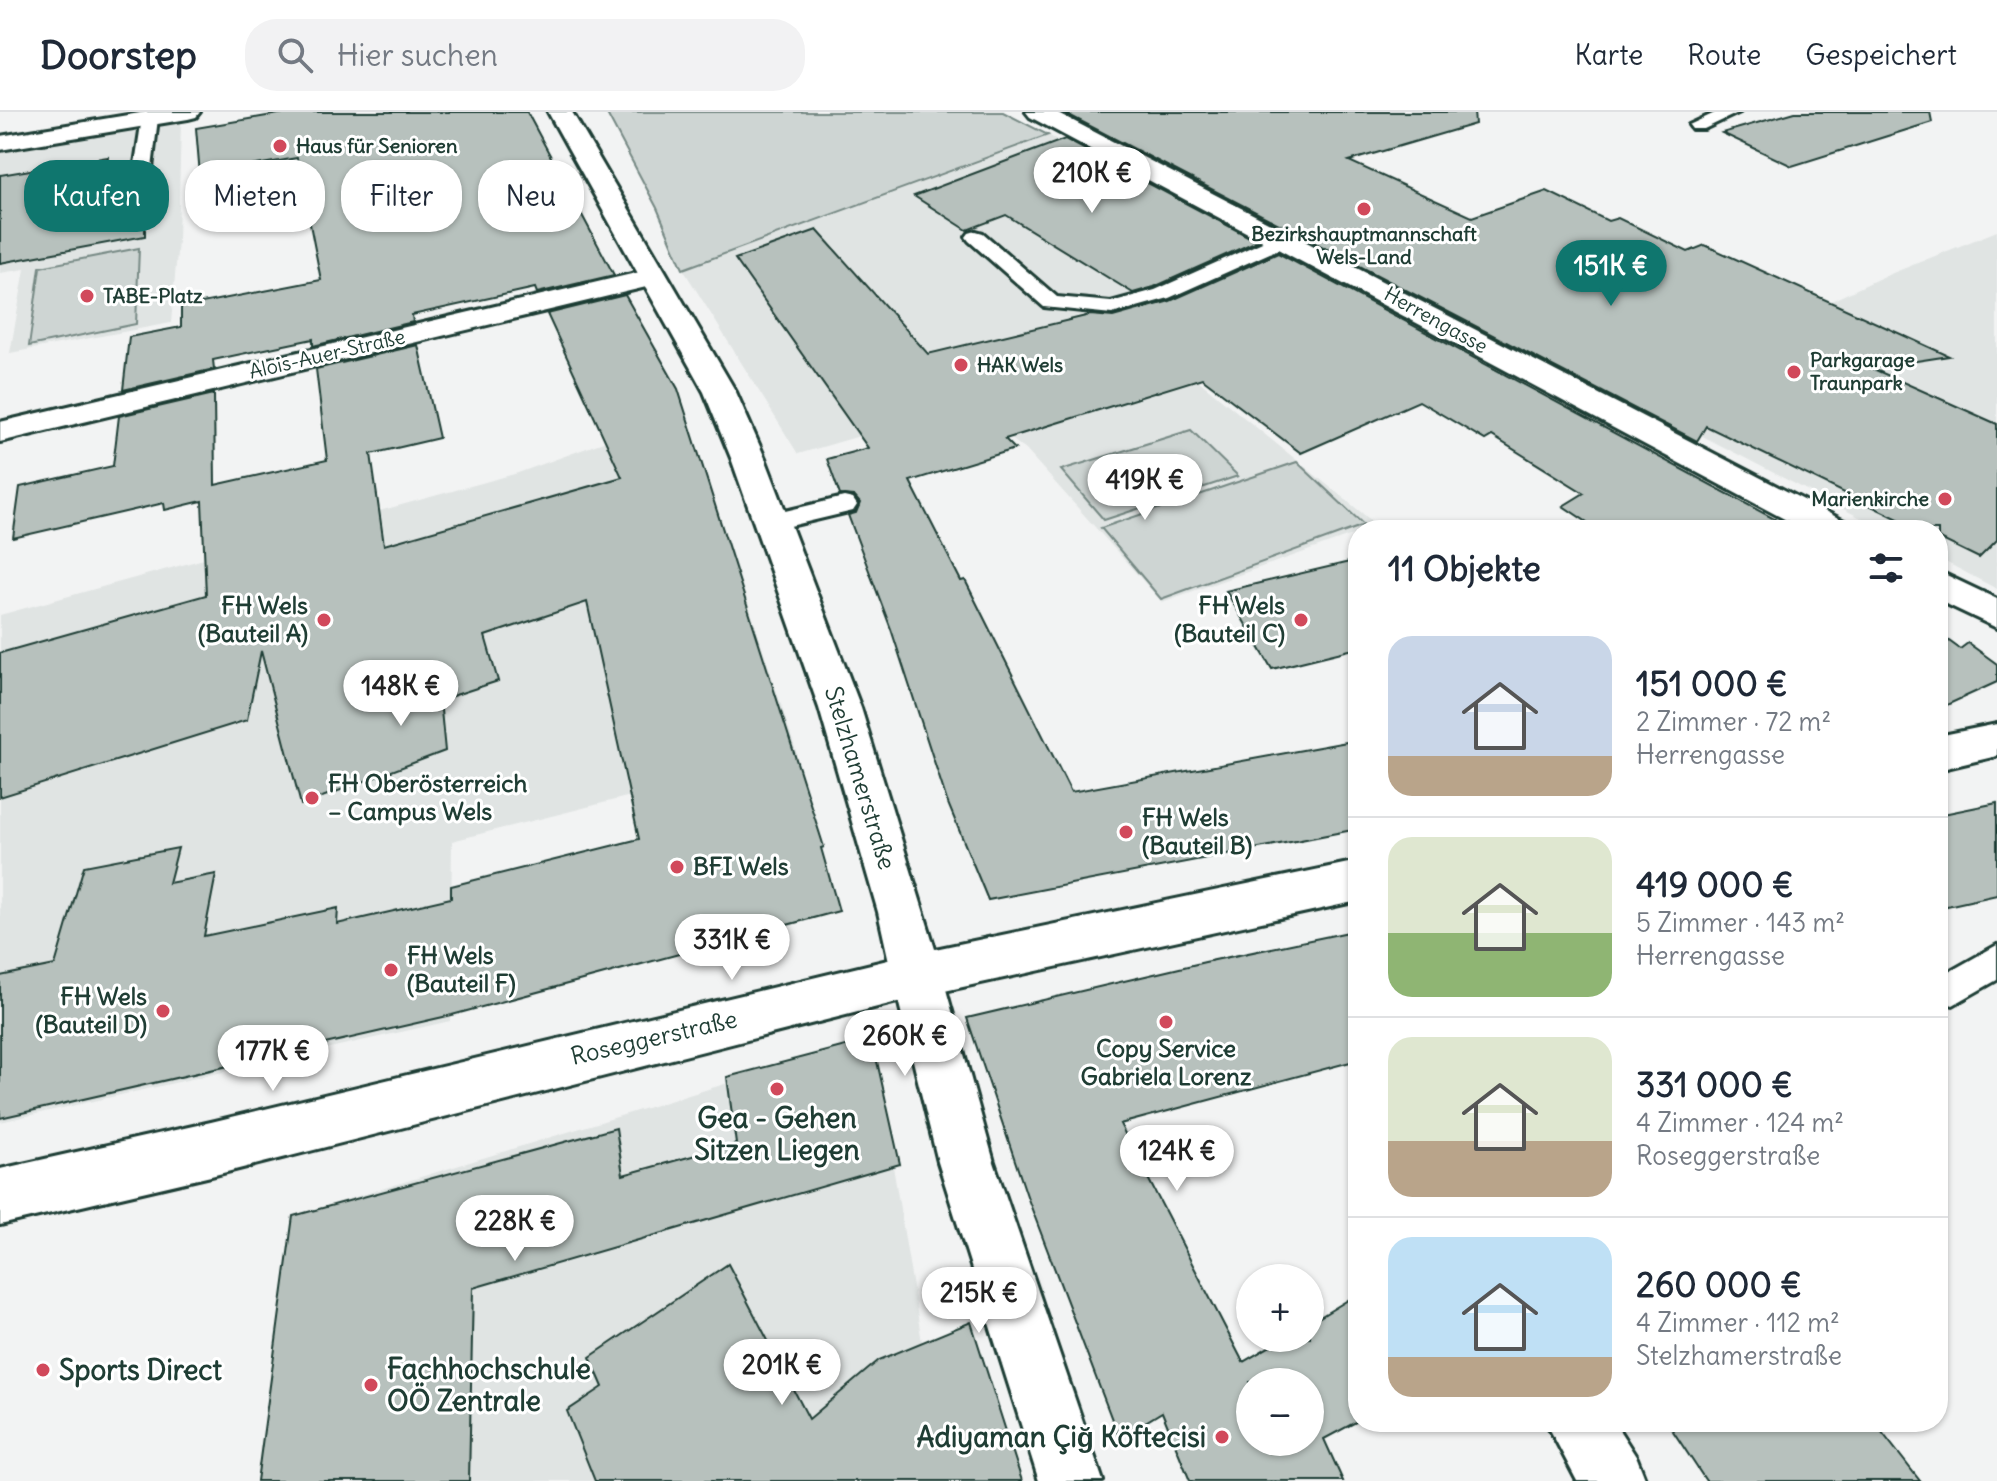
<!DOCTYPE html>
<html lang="de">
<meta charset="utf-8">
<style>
:root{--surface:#fff;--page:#f2f2f3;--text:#1f2937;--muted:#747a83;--line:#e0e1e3;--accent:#0f766e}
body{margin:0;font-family:Delius,sans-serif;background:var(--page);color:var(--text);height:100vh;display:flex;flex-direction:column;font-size:30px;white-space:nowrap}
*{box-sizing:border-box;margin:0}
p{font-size:26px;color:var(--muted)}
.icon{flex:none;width:44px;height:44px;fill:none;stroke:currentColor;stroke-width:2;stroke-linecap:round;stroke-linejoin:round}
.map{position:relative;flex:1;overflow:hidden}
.sheet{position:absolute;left:1348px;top:408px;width:600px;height:912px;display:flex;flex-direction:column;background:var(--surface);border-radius:32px;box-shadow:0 2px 6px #0004}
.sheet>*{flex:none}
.guide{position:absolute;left:24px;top:48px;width:760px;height:72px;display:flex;gap:16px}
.tools{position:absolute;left:1236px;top:1152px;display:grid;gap:16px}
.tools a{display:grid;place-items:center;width:88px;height:88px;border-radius:50%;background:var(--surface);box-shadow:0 2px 6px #0004;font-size:40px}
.price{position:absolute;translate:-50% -68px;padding:0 18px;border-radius:28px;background:#fff;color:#222;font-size:26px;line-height:52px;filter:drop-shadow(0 2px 4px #0008)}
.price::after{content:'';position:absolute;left:50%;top:48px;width:24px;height:18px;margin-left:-12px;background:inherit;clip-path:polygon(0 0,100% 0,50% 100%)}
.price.active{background:var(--accent);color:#fff}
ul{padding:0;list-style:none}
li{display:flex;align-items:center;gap:24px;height:200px;padding:0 40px}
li+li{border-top:2px solid var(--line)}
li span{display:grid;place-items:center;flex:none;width:224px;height:160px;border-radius:24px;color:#555}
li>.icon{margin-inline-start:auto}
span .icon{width:96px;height:96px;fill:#fffc;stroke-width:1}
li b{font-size:34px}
h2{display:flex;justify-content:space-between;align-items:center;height:96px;padding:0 40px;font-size:34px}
.chip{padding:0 28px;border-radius:32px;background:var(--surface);box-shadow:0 2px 6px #0004;font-size:28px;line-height:72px}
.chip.active{background:var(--accent);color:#fff}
header{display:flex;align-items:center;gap:48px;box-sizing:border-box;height:112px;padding:0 40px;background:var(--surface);border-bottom:2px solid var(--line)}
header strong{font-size:38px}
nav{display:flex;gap:44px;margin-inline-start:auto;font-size:28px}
.search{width:560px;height:72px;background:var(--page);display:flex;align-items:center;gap:20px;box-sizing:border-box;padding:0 28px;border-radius:32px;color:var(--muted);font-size:30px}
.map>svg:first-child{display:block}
</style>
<header>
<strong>Doorstep</strong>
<div class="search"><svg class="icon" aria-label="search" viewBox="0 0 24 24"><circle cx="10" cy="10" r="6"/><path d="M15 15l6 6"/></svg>Hier suchen</div>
<nav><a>Karte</a><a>Route</a><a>Gespeichert</a></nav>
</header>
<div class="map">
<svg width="1997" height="1369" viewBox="0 0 1997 1369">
<rect width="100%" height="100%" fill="#f2f3f3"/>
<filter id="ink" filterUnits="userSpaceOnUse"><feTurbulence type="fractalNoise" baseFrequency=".0125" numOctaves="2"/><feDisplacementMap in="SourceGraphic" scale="16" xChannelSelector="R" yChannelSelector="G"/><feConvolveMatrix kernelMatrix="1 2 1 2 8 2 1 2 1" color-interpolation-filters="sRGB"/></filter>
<g filter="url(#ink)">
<!-- built -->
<g fill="#e0e4e3">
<path d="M 181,10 L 178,129 L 171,211 L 10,241 L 25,157 L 0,161 L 0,41 Z"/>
<path d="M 1048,23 L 1283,148 L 1131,214 L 1378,414 L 1358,418 L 1358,421 L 1162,490 L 1026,338 L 966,293 L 798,342 L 683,157 Z"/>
<path d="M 1997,119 L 1997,477 L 1938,446 L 1938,418 L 1884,418 L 1627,285 L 1878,167 Z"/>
<path d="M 686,300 L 797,642 L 452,729 L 450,909 L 0,1010 L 0,503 L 518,361 Z"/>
<path d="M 872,927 L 922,1230 L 971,1210 L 1014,1369 L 257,1369 L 293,1104 Z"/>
</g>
<!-- green -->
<g fill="#ced5d3" stroke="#768984" stroke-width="2">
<path d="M 606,0 L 1003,0 L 1048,23 L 683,157 L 657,96 Z"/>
<path d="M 139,136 L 136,212 L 29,234 L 40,155 Z"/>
<path d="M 1191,318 L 1238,364 L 1104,408 L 1061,358 Z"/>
<path d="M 1297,350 L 1364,413 L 1161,487 L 1101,416 Z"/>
</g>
<!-- building -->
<g fill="#b7c1bd" stroke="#1f3d34" stroke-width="2" fill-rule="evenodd">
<path d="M 290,0 L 527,0 L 614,163 L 537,181 L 535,176 L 412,203 L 413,210 L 313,234 L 313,227 L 213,248 L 214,257 L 123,278 L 129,225 L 181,215 L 181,195 L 321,168 L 297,46 L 200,63 L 196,16 Z"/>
<path d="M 1063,0 L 1474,0 L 1475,12 L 1349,49 L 1472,105 L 1547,79 L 1608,109 L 1618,106 L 1688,140 L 1705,133 L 1949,244 L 1871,256 L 1997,312 L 1997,428 L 1979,446 L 1938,426 L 1938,418 L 1921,418 L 1706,314 L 1697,329 Z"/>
<path d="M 1795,0 L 1930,0 L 1932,10 L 1792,54 L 1722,21 Z"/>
<path d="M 1065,27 L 1257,129 L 1154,175 L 1133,181 L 1006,103 L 967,118 L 914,84 Z"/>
<path d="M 108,45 L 105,88 L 145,80 L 145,124 L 0,151 L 0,63 Z"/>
<path d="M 817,118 L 928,242 L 1090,203 L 1113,205 L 1170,189 L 1278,141 L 1795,418 L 1599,418 L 1563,394 L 1584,381 L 1492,324 L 1485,328 L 1419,289 L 1301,341 L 1202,266 L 1005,327 L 1015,337 L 910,369 L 961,469 L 965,468 L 1071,680 L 1358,628 L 1358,717 L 988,788 L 947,689 L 891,517 L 848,403 L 856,401 L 860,391 L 854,384 L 840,383 L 827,347 L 868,336 L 735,147 Z"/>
<path d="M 625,183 L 678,277 L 824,735 L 821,736 L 839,799 L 452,903 L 0,1006 L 0,864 L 55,853 L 84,754 L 178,736 L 169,771 L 216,762 L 204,824 L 338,796 L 337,812 L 451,786 L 451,774 L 639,727 L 587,490 L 485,524 L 498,569 L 440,588 L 445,639 L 301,693 L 261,539 L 247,608 L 0,685 L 0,541 L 206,483 L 202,389 L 165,398 L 164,391 L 13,426 L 20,375 L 113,354 L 119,304 L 214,282 L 215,373 L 327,348 L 316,257 L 418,233 L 439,326 L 371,342 L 384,433 L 622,365 L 547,202 Z"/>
<path d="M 1358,448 L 1358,536 L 1272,557 L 1226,479 Z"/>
<path d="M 1938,521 L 1960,537 L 1968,531 L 1997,552 L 1997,570 L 1938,597 Z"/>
<path d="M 1997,691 L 1997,783 L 1938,796 L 1938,703 Z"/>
<path d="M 1358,818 L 1358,948 L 1120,1012 L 1243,1250 L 1284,1226 L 1310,1226 L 1310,1211 L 1358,1182 L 1358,1309 L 1324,1327 L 1343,1369 L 1190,1369 L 1162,1300 L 1119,1326 L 1028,1087 L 967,906 L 1205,850 ZM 1250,1270 L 1310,1270 L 1310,1330 L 1250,1330 Z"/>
<path d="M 872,927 L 900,1052 L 473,1176 L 469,1369 L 257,1369 L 293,1104 L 616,1016 L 623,1063 L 736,1032 L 727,965 Z"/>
<path d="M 728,1152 L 809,1307 L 879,1248 L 971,1210 L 1022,1369 L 595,1369 L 567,1299 L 603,1275 L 590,1245 Z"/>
<path d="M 1667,1310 L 1874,1310 L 1920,1369 L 1706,1369 Z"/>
</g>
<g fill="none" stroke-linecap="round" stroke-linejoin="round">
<defs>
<g id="service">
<path d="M 1717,0 L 1740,0 L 1704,17 L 1692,17 L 1689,13 Z"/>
<path d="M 150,1 L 158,6 L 151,65 L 142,70 L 133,65 L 142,6 Z"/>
<path d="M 976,119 L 983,121 L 1057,185 L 1111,190 L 1155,178 L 1278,123 L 1285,121 L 1295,127 L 1292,131 L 1169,186 L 1112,202 L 1044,195 L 969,129 L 966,125 L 969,121 Z"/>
<path d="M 844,385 L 853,387 L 857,393 L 853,399 L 769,419 L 760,417 L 756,411 L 760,405 Z"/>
<path d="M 1997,833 L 1997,868 L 1953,893 L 1940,889 L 1940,865 Z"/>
</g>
<g id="minor">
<path d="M 146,0 L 200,0 L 196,5 L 188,7 L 0,38 L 0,24 Z"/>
<path d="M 653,157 L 663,159 L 667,165 L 663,171 L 0,330 L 0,310 Z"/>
<path d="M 917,841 L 934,847 L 942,863 L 994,1050 L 1103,1369 L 1039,1369 L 938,1050 L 892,863 L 900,847 Z"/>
<path d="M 1546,1310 L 1614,1310 L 1637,1346 L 1646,1369 L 1577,1369 Z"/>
</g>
<g id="tertiary">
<path d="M 1026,0 L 1056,0 L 1846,410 L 1851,418 L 1805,418 L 1030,5 Z"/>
<path d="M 1938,459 L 1997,487 L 1997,516 L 1938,488 Z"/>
</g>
<path id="secondary" d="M 917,841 L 934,847 L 942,863 L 934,879 L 917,885 L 211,1064 L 0,1113 L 0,1057 L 211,1010 Z"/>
<g id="primary">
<path d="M 548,0 L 572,0 L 736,280 L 765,346 L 861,596 L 935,837 L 1358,749 L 1358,789 L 917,885 L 900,879 L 892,863 L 878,800 L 819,596 L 731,346 L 704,280 Z"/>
<path d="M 1997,612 L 1997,644 L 1938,658 L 1938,624 Z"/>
</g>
</defs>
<!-- service casing -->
<use href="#service" stroke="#1f3d34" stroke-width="6"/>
<!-- minor casing -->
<use href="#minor" stroke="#1f3d34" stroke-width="6"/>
<!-- tertiary casing -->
<use href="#tertiary" stroke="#1f3d34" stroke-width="6"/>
<!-- secondary casing -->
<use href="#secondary" stroke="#1f3d34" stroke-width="6"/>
<!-- primary casing -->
<use href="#primary" stroke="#1f3d34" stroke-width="6"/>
<!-- service -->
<use href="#service" fill="#fff" fill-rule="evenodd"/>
<!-- minor -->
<use href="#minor" fill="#fff" fill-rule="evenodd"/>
<!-- tertiary -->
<use href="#tertiary" fill="#fff" fill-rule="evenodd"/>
<!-- secondary -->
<use href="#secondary" fill="#fff" fill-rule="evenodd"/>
<!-- primary -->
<use href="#primary" fill="#fff" fill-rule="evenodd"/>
</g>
</g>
<!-- markers -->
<g fill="#d1495b" stroke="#fff" stroke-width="3">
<circle cx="280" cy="34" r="8"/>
<circle cx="1364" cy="97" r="8"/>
<circle cx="87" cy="184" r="8"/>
<circle cx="961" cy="253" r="8"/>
<circle cx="1794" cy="260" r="8"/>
<circle cx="1945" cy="387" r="8"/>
<circle cx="324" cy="508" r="8"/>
<circle cx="1301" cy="508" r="8"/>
<circle cx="312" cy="686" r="8"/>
<circle cx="1126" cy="720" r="8"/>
<circle cx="677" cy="755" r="8"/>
<circle cx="391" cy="858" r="8"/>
<circle cx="163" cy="899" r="8"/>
<circle cx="1166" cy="910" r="8"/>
<circle cx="777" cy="977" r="8"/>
<circle cx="43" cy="1258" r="8"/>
<circle cx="371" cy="1273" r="8"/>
<circle cx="1222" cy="1325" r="8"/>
</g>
<g text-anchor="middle" stroke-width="6" stroke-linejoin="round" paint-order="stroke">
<!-- far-poi labels -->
<g font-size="20" font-weight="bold" fill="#1f3d34" stroke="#fff" text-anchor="start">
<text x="296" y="41">Haus für Senioren</text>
<text x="1364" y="129" text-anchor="middle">Bezirkshauptmannschaft<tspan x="1364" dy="23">Wels-Land</tspan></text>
<text x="103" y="191">TABE-Platz</text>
<text x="1810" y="255">Parkgarage<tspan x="1810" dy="23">Traunpark</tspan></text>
<text x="977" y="260">HAK Wels</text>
<text x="1929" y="394" text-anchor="end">Marienkirche</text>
</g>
<!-- far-street labels -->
<g font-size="20" fill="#1f3d34" stroke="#fff">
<text transform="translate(1436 208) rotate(29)" y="7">Herrengasse</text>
<text transform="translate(327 242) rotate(-13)" y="7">Alois-Auer-Straße</text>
</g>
<!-- poi labels -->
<g font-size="24" font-weight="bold" fill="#1f3d34" stroke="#fff" text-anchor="start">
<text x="308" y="502" text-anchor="end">FH Wels<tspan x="308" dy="28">(Bauteil A)</tspan></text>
<text x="1285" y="502" text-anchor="end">FH Wels<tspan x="1285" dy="28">(Bauteil C)</tspan></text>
<text x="328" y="680">FH Oberösterreich<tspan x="328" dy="28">– Campus Wels</tspan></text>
<text x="1142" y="714">FH Wels<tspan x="1142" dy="28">(Bauteil B)</tspan></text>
<text x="693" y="763">BFI Wels</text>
<text x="407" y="852">FH Wels<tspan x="407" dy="28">(Bauteil F)</tspan></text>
<text x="147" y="893" text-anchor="end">FH Wels<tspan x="147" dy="28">(Bauteil D)</tspan></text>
<text x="1166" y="945" text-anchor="middle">Copy Service<tspan x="1166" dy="28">Gabriela Lorenz</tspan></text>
</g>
<!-- street labels -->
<g font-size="24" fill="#1f3d34" stroke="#fff">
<text transform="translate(860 666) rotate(73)" y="8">Stelzhamerstraße</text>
<text transform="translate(654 926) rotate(-13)" y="8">Roseggerstraße</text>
</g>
<!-- near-poi labels -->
<g font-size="28" font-weight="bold" fill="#1f3d34" stroke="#fff" text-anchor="start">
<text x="777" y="1016" text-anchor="middle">Gea - Gehen<tspan x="777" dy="32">Sitzen Liegen</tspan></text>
<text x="387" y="1267">Fachhochschule<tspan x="387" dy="32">OÖ Zentrale</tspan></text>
<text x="59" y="1268">Sports Direct</text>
<text x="1206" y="1335" text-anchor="end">Adiyaman Çiğ Köftecisi</text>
</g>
</g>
</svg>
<div class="tools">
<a>+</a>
<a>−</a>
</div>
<b class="price" style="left:1092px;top:103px">210K €</b>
<b class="price active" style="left:1611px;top:196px">151K €</b>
<b class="price" style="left:1145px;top:410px">419K €</b>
<b class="price" style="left:401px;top:616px">148K €</b>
<b class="price" style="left:732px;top:870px">331K €</b>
<b class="price" style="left:905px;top:966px">260K €</b>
<b class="price" style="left:273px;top:981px">177K €</b>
<b class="price" style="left:1177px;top:1081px">124K €</b>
<b class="price" style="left:515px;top:1151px">228K €</b>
<b class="price" style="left:979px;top:1223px">215K €</b>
<b class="price" style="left:782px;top:1295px">201K €</b>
<div class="guide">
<a class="chip active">Kaufen</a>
<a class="chip">Mieten</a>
<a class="chip">Filter</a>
<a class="chip">Neu</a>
</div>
<section class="sheet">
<h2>11 Objekte<svg class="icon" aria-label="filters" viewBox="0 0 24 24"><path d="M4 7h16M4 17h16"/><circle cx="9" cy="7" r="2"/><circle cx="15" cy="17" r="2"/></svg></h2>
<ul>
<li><span style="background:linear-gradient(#c9d6e8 75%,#b9a48a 0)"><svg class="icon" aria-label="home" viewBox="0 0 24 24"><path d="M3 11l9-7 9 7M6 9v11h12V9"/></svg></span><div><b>151 000 €</b><p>2 Zimmer · 72 m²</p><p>Herrengasse</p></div></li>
<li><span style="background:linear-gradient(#dfe7d0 60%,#8fb573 0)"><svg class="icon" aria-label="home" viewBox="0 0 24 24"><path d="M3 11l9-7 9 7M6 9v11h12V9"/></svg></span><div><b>419 000 €</b><p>5 Zimmer · 143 m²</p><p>Herrengasse</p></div></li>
<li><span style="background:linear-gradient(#dfe7d0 65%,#b9a48a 0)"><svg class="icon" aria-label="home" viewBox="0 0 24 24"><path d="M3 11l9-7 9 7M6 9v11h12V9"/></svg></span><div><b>331 000 €</b><p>4 Zimmer · 124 m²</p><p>Roseggerstraße</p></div></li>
<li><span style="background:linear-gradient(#bfe0f5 75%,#b9a48a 0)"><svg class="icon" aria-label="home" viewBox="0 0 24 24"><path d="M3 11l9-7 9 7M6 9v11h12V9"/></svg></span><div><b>260 000 €</b><p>4 Zimmer · 112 m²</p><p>Stelzhamerstraße</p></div></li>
</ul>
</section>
</div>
